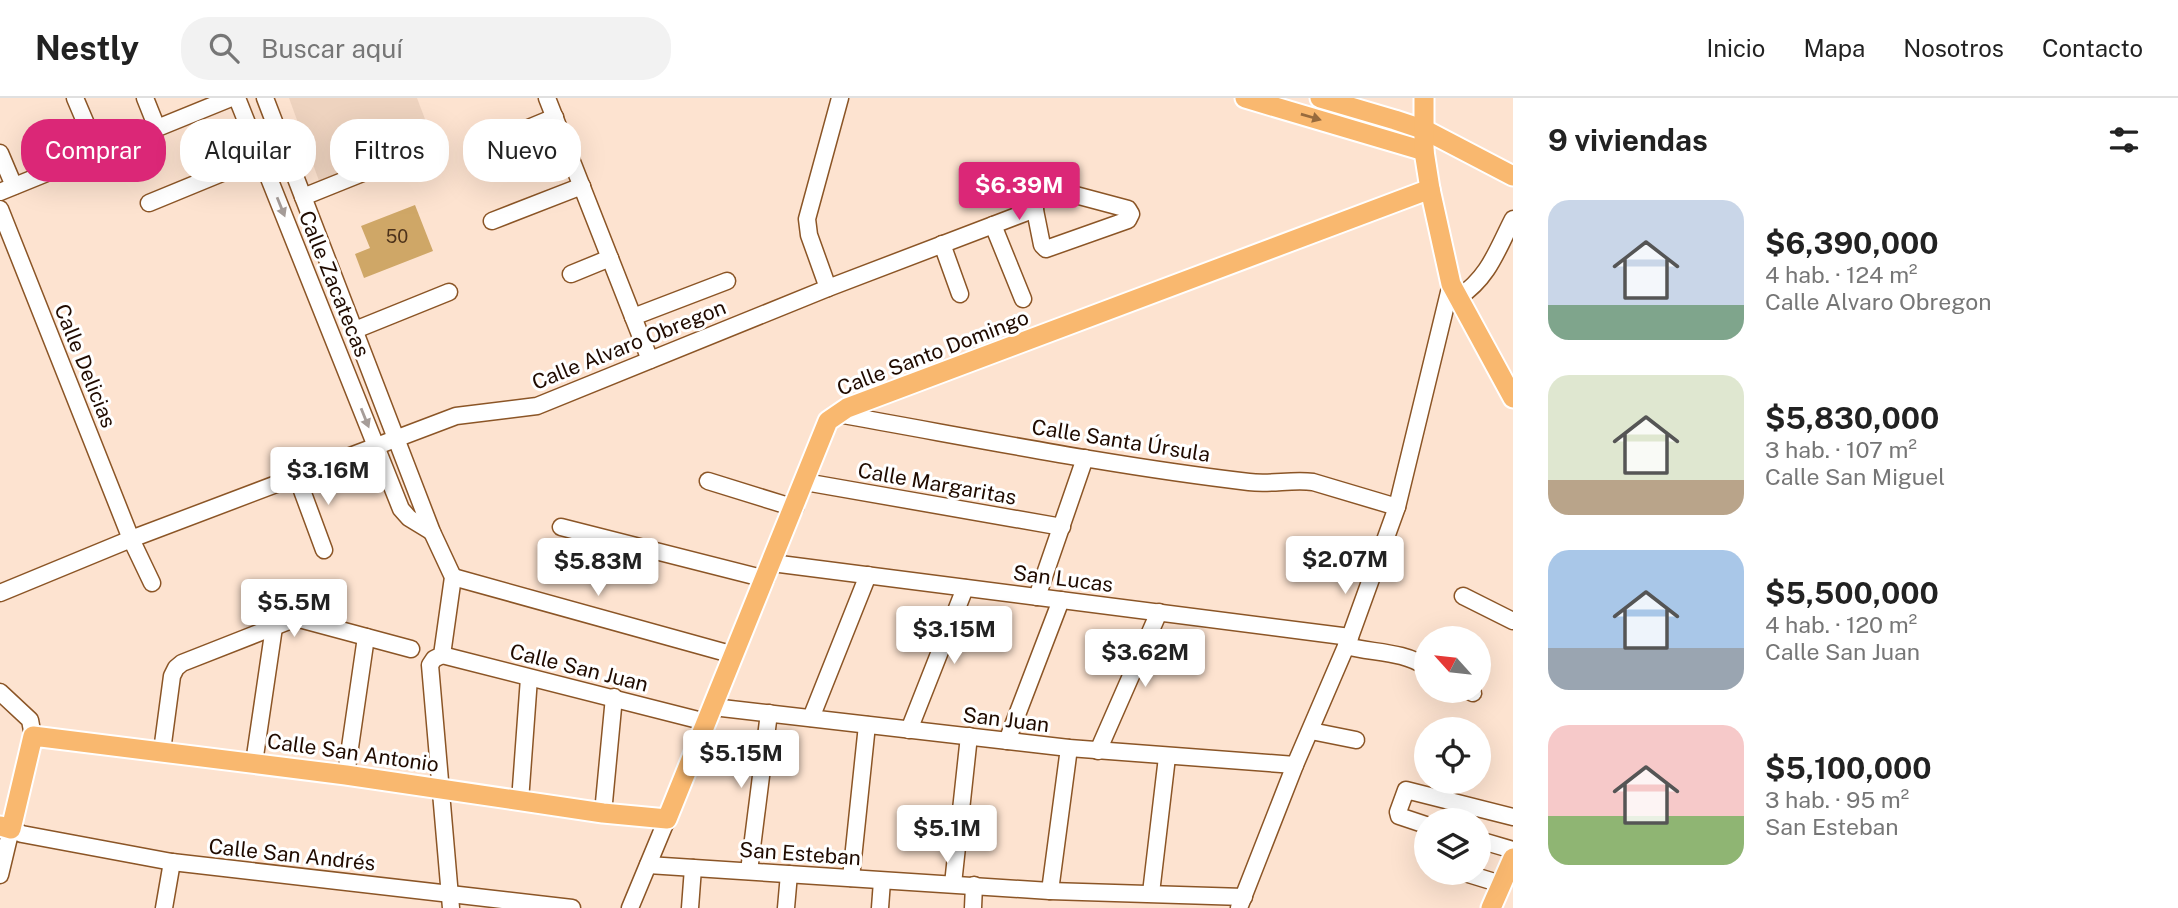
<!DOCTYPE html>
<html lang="es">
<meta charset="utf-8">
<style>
:root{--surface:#fff;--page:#f2f2f2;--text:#222;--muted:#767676;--line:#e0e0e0;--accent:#db2777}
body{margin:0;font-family:"Public Sans",sans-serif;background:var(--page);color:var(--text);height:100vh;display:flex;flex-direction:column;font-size:26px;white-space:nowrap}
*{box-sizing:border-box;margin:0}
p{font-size:23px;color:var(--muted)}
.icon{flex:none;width:38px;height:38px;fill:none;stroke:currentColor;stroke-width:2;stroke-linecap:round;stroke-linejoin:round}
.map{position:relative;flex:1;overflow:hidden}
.drawer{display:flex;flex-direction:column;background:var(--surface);width:665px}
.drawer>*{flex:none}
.guide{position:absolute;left:21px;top:21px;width:665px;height:63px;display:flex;gap:14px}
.needle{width:46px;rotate:297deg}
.tools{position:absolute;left:1414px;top:528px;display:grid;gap:14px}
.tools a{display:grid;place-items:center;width:77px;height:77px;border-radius:50%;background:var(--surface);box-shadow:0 7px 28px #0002;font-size:35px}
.price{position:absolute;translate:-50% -60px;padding:0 16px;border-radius:7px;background:#fff;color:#222;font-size:23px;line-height:46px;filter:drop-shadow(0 2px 4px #0008)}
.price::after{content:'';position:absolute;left:50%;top:42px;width:21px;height:16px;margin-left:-10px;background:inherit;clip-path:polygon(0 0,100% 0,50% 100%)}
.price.active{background:var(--accent);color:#fff}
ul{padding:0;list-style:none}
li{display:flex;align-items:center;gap:21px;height:175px;padding:0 35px}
li span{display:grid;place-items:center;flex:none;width:196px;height:140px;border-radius:21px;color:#555}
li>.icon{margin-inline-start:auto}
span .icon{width:84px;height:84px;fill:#fffc;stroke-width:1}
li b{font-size:30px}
h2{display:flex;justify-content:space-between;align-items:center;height:84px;padding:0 35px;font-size:30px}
.pill{padding:0 24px;border-radius:28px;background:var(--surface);box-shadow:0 7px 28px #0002;font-size:24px;line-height:63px}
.pill.active{background:var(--accent);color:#fff}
header{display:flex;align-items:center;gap:42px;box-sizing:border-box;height:98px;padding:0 35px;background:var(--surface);border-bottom:2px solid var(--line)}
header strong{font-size:33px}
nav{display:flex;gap:38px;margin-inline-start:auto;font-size:24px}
.search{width:490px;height:63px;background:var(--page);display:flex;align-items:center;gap:18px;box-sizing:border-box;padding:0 24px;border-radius:28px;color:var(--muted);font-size:26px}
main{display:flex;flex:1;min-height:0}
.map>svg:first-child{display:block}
</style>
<header>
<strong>Nestly</strong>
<div class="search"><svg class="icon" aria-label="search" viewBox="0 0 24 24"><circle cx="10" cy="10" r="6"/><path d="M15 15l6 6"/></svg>Buscar aquí</div>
<nav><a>Inicio</a><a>Mapa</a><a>Nosotros</a><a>Contacto</a></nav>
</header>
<main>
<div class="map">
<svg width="1513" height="810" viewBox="0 0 1513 810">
<rect width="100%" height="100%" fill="#fde3d0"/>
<!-- built -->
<path fill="#eed3bf" d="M 289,0 L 417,0 L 434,45 L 322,91 Z"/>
<!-- building -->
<path fill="#cfa767" d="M 415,107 L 433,153 L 364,180 L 355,156 L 370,150 L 361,128 Z"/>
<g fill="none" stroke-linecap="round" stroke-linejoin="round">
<defs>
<g id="minor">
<path d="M 75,0 L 98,54"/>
<path d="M 145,0 L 157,30"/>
<path d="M 237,0 L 401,411 L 409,420 L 432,434"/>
<path d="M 265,0 L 432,434 L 453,479 L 442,557 L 434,561 L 430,567 L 451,810"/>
<path d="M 547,0 L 650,262"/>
<path d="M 485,48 L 555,19"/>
<path d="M 0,55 L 14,88"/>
<path d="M 1032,87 L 1038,87 L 1128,111 L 1131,116 L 1128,122 L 1046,151 L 1042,147 L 1031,92 Z"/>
<path d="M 0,94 L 231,0"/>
<path d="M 303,99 L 385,66"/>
<path d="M 149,105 L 261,59"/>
<path d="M 0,111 L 131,441 L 152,485"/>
<path d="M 492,123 L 582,88"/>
<path d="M 993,127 L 1023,201"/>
<path d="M 942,146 L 960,196"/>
<path d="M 571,176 L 610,160"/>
<path d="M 828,190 L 809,137 L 807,121 L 840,0"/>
<path d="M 1459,199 C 1489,179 1497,152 1513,121"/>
<path d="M 633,219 L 727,183"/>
<path d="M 355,232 L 449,194"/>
<path d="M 837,316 C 974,340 1111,368 1249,384 C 1271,387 1292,381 1313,384 L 1397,409"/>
<path d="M 297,379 L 324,452"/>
<path d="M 708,383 L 795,410"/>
<path d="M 805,384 L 1062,429"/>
<path d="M 561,429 L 766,481"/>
<path d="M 772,465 L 1350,539"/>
<path d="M 453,479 L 734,557"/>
<path d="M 0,495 L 131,441 L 456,318 L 537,308 L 828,190 L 1035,111"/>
<path d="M 1463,498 L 1513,523"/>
<path d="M 1037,499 L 1085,360"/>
<path d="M 1346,548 C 1372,555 1404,553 1426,569"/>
<path d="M 442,557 L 706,624"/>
<path d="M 1469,593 L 1473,595"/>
<path d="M 0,594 L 30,622 L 33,638"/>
<path d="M 713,609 L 1069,650 L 1295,667"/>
<path d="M 811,620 L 868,477"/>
<path d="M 909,632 L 965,490"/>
<path d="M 1311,633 L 1356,642"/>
<path d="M 1007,643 L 1061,502"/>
<path d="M 162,653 L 172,578 L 176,570 L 182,565 L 294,521 L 303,522 L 411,551"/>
<path d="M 1098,653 L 1159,514"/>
<path d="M 254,665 L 274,529"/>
<path d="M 346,677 L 366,539"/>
<path d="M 520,703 L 529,580"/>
<path d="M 603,715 L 614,599"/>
<path d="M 1426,727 L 1399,718 L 1398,714 L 1406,692 L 1513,719"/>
<path d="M 1479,742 L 1513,752"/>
<path d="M 648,767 L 1050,793 L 1244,799"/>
<path d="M 749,773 L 769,615"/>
<path d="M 1465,775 L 1501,786"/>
<path d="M 0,777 L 11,731 L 22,736 L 172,764 L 572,810"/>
<path d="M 851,780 L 867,627"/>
<path d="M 953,786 L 969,638"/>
<path d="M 1050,793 L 1069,650"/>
<path d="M 1151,795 L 1167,659"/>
<path d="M 164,810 L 172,764"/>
<path d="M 630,810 L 667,721"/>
<path d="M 690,810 L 693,770"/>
<path d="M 786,810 L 789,776"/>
<path d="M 880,810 L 882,783"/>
<path d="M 973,810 L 974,787"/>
<path d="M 1239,810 L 1295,667 L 1350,539 L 1397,409 L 1451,186"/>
</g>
<g id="major">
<path d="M 1245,0 L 1424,53"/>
<path d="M 1320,0 L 1395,22 L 1425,32 L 1513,78"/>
<path d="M 1424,0 L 1424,53 L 1430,91 L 1451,186 L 1513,300"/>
<path d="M 0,728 L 11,731 L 33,638 L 346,677 L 603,715 L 667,721 L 828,323 L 847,310 L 1430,91"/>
<path d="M 1491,810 L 1513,760"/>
</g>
</defs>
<!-- minor casing -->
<use href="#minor" stroke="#8b5526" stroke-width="19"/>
<!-- major casing -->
<use href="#major" stroke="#fff" stroke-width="23"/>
<!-- minor -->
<use href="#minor" stroke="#fff" stroke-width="16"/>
<!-- major -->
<use href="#major" stroke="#f9b86f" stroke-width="19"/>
</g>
<!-- one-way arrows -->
<defs><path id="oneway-solid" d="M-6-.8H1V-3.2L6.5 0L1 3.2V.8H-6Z" transform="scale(1.75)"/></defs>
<use fill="#976a3d" href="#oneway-solid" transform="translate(1311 19) rotate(16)"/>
<g fill="#a69d99">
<use href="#oneway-solid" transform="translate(281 109) rotate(68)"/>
<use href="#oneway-solid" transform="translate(365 320) rotate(68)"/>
</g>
<g text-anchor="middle" stroke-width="6" stroke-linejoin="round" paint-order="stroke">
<!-- number labels -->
<g font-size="18" fill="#4c321a">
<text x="397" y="145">50</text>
</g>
<!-- street labels -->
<g font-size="21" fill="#200b00" stroke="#fff">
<text transform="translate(334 186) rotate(68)" y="7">Calle Zacatecas</text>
<text transform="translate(629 247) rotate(-22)" y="7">Calle Alvaro Obregon</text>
<text transform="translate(933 255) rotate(-21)" y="7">Calle Santo Domingo</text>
<text transform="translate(85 268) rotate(68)" y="7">Calle Delicias</text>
<text transform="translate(1121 343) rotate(9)" y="7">Calle Santa Úrsula</text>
<text transform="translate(937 386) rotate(10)" y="7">Calle Margaritas</text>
<text transform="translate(1063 481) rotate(7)" y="7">San Lucas</text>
<text transform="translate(579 570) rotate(14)" y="7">Calle San Juan</text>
<text transform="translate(1006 622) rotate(7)" y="7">San Juan</text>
<text transform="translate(353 655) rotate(8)" y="7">Calle San Antonio</text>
<text transform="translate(800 756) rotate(4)" y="7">San Esteban</text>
<text transform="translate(292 757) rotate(6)" y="7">Calle San Andrés</text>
</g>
</g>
</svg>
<div class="tools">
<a><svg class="needle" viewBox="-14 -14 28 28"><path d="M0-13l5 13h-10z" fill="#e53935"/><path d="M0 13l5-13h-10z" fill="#767676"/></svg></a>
<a><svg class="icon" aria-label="locate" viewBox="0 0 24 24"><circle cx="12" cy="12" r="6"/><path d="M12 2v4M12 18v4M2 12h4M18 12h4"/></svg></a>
<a><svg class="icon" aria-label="layers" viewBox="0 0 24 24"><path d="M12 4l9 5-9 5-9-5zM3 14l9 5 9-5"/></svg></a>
</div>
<b class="price active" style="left:1019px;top:124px">$6.39M</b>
<b class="price" style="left:328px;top:409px">$3.16M</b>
<b class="price" style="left:1345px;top:498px">$2.07M</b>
<b class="price" style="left:598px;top:500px">$5.83M</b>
<b class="price" style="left:294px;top:541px">$5.5M</b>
<b class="price" style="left:954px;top:568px">$3.15M</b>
<b class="price" style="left:1145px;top:591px">$3.62M</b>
<b class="price" style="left:741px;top:692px">$5.15M</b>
<b class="price" style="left:947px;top:767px">$5.1M</b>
<div class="guide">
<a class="pill active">Comprar</a>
<a class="pill">Alquilar</a>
<a class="pill">Filtros</a>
<a class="pill">Nuevo</a>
</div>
</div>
<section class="drawer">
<h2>9 viviendas<svg class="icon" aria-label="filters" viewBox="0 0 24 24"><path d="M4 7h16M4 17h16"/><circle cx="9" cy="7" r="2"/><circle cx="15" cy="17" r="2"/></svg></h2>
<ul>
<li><span style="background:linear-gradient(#c9d6e8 75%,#7fa58c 0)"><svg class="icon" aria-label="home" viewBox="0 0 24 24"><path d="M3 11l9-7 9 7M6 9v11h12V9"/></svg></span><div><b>$6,390,000</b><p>4 hab. · 124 m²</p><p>Calle Alvaro Obregon</p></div></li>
<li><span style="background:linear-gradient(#dfe7d0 75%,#b9a48a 0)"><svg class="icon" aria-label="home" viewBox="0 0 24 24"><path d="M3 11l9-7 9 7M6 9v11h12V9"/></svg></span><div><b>$5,830,000</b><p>3 hab. · 107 m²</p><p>Calle San Miguel</p></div></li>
<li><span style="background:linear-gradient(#a9c7e8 70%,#9aa5b1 0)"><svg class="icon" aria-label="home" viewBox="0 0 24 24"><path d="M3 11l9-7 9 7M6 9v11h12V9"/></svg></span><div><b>$5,500,000</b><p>4 hab. · 120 m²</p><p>Calle San Juan</p></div></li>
<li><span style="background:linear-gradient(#f6c9c9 65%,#8fb573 0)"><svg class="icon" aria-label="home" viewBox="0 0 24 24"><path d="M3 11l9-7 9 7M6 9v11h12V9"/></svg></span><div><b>$5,100,000</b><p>3 hab. · 95 m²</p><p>San Esteban</p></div></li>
</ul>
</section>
</main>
